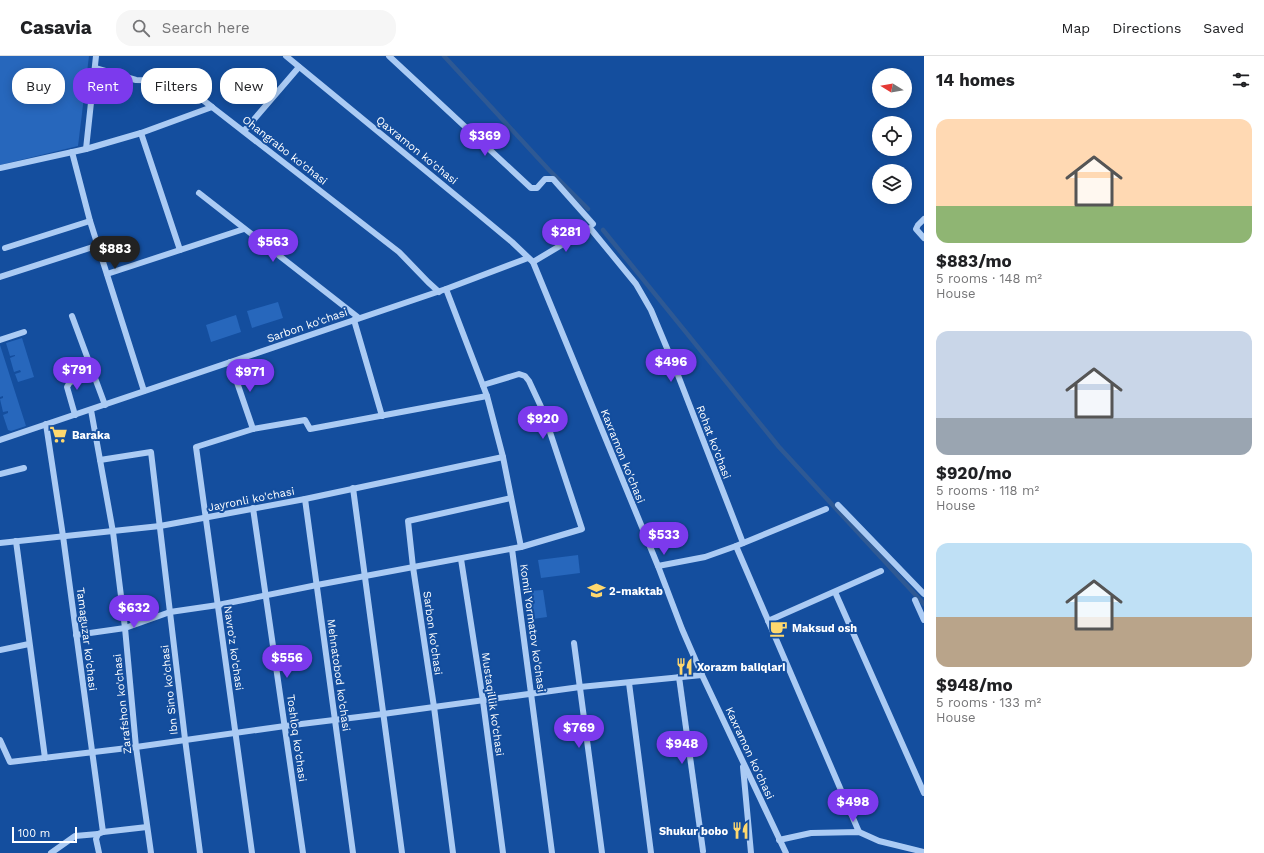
<!DOCTYPE html>
<meta charset="utf-8">
<style>
:root{--surface:#fff;--page:#f6f6f6;--text:#202124;--muted:#757577;--line:#e0e0e0;--accent:#7c3aed}
body{margin:0;font-family:"Work Sans",sans-serif;background:var(--page);color:var(--text);height:100vh;display:flex;flex-direction:column;font-size:15px;white-space:nowrap}
*{box-sizing:border-box;margin:0}
p{font-size:13px;color:var(--muted)}
.icon{flex:none;width:22px;height:22px;fill:none;stroke:currentColor;stroke-width:2;stroke-linecap:round;stroke-linejoin:round}
.map{position:relative;flex:1;overflow:hidden}
.side{display:flex;flex-direction:column;background:var(--surface);width:340px}
.side>*{flex:none}
.guide{position:absolute;left:12px;top:12px;width:380px;height:36px;display:flex;gap:8px}
.needle{width:26px;rotate:281deg}
.controls{position:absolute;left:872px;top:12px;display:grid;gap:8px}
.controls a{display:grid;place-items:center;width:40px;height:40px;border-radius:50%;background:var(--surface);box-shadow:0 2px 10px #0003;font-size:20px}
.scale{position:absolute;left:12px;bottom:10px;width:65px;box-sizing:border-box;padding-left:4px;border:2px solid #fff;border-top:0;font-size:11px;line-height:14px;white-space:nowrap;color:#fff;-webkit-text-stroke:3px #144e9e;paint-order:stroke}
.price{position:absolute;translate:-50% -34px;padding:0 9px;border-radius:14px;background:var(--accent);color:#fff;font-size:13px;line-height:26px;filter:drop-shadow(0 1px 2px #0008)}
.price::after{content:'';position:absolute;left:50%;top:24px;width:12px;height:9px;margin-left:-6px;background:inherit;clip-path:polygon(0 0,100% 0,50% 100%)}
.price.selected{background:#222;color:#fff}
ul{padding:0;list-style:none}
li{display:grid;align-content:center;gap:8px;height:212px;padding:0 12px}
li span{display:grid;place-items:center;height:124px;border-radius:12px;color:#555}
li>.icon{margin-inline-start:auto}
span .icon{width:72px;height:72px;fill:#fffc;stroke-width:1}
li b{font-size:17px}
h2{display:flex;justify-content:space-between;align-items:center;height:48px;padding:0 12px;font-size:17px}
.tag{padding:0 14px;border-radius:16px;background:var(--surface);box-shadow:0 2px 10px #0003;font-size:14px;line-height:36px}
.tag.selected{background:var(--accent);color:#fff}
header{display:flex;align-items:center;gap:24px;box-sizing:border-box;height:56px;padding:0 20px;background:var(--surface);border-bottom:1px solid var(--line)}
header strong{font-size:19px}
nav{display:flex;gap:22px;margin-inline-start:auto;font-size:14px}
.search{width:280px;height:36px;background:var(--page);display:flex;align-items:center;gap:10px;box-sizing:border-box;padding:0 14px;border-radius:16px;color:var(--muted);font-size:15px}
main{display:flex;flex:1;min-height:0}
.map>svg:first-child{display:block}
</style>
<header>
<strong>Casavia</strong>
<div class="search"><svg class="icon" aria-label="search" viewBox="0 0 24 24"><circle cx="10" cy="10" r="6"/><path d="M15 15l6 6"/></svg>Search here</div>
<nav><a>Map</a><a>Directions</a><a>Saved</a></nav>
</header>
<main>
<div class="map">
<svg width="924" height="797" viewBox="0 0 924 797">
<rect width="100%" height="100%" fill="#144e9e"/>
<!-- green -->
<g fill="#2767bc">
<path d="M 0,0 L 89,0 L 78,90 L 0,109 Z"/>
<path d="M 278,246 L 283,262 L 252,272 L 247,255 Z"/>
<path d="M 236,259 L 241,276 L 211,286 L 206,269 Z"/>
<path d="M 22,282 L 34,321 L 18,326 L 15,318 L 21,316 L 20,314 L 14,316 L 10,302 L 15,300 L 15,299 L 10,300 L 6,287 Z"/>
<path d="M 0,289 L 26,370 L 11,375 L 8,374 L 3,359 L 8,357 L 8,355 L 3,356 L 0,343 L 3,342 L 3,340 L 0,341 Z"/>
<path d="M 578,499 L 580,517 L 541,522 L 538,504 Z"/>
<path d="M 543,534 L 547,561 L 533,563 L 529,535 Z"/>
</g>
<g fill="none" stroke-linecap="round" stroke-linejoin="round">
<!-- canal -->
<g stroke="#2e5994" stroke-width="4.5">
<path d="M 444,0 L 549,114 L 588,153"/>
<path d="M 603,174 L 779,391 L 924,548"/>
</g>
<!-- minor -->
<g stroke="#abcbf4" stroke-width="6">
<path d="M 286,0 L 471,152 L 512,186 L 533,206 L 658,510 L 682,573 L 702,619 L 786,797"/>
<path d="M 389,0 L 531,132 L 537,132 L 545,123 L 553,123 L 593,168"/>
<path d="M 95,12 L 136,24 L 176,25 L 186,31 L 212,51"/>
<path d="M 244,75 L 299,11"/>
<path d="M 141,77 L 180,194"/>
<path d="M 86,93 L 96,0"/>
<path d="M 72,96 L 90,165 L 144,335"/>
<path d="M 0,112 L 86,93 L 141,77 L 212,51 L 399,196 L 428,226 L 439,236"/>
<path d="M 199,137 L 359,262"/>
<path d="M 924,163 L 918,169 L 916,173 L 924,182"/>
<path d="M 5,192 L 90,165"/>
<path d="M 533,206 L 590,172 L 636,228 L 651,254 L 674,309 L 743,487"/>
<path d="M 107,218 L 244,173"/>
<path d="M 0,221 L 99,189"/>
<path d="M 446,233 L 487,340 L 503,401 L 521,491"/>
<path d="M 72,260 L 105,349"/>
<path d="M 354,264 L 382,360"/>
<path d="M 0,284 L 24,276"/>
<path d="M 230,306 L 253,373"/>
<path d="M 91,354 L 113,476 L 125,572 L 136,691 L 151,797"/>
<path d="M 75,359 L 67,331 L 70,326 L 94,319"/>
<path d="M 46,368 L 63,480 L 103,776 L 98,778 L 96,783 L 99,797"/>
<path d="M 0,384 L 446,233 L 528,202"/>
<path d="M 100,404 L 151,396 L 185,683 L 200,797"/>
<path d="M 0,418 L 24,412"/>
<path d="M 353,432 L 402,797"/>
<path d="M 305,443 L 353,797"/>
<path d="M 838,449 L 924,538"/>
<path d="M 253,452 L 303,797"/>
<path d="M 16,485 L 45,702"/>
<path d="M 0,487 L 160,470 L 305,443 L 503,401"/>
<path d="M 736,490 L 859,776"/>
<path d="M 512,493 L 552,797"/>
<path d="M 461,503 L 483,645 L 503,797"/>
<path d="M 658,510 L 705,501 L 736,490 L 826,453"/>
<path d="M 835,536 L 924,737"/>
<path d="M 915,544 L 924,564"/>
<path d="M 768,565 L 881,515"/>
<path d="M 76,579 L 125,572 L 170,556 L 218,549 L 317,529 L 521,491 L 582,473 L 543,355 L 529,325 L 525,320 L 519,318 L 483,329"/>
<path d="M 574,587 L 602,797"/>
<path d="M 0,594 L 29,588"/>
<path d="M 679,621 L 703,795"/>
<path d="M 629,627 L 651,797"/>
<path d="M 0,684 L 10,706 L 136,691 L 285,670 L 383,658 L 580,631 L 702,619"/>
<path d="M 743,711 L 751,797"/>
<path d="M 103,776 L 147,771"/>
<path d="M 779,784 L 811,777 L 859,776 L 879,785 L 924,796"/>
<path d="M 51,797 L 75,780 L 98,778"/>
<path d="M 252,797 L 196,391 L 253,373 L 305,364 L 310,373 L 487,340"/>
<path d="M 453,797 L 434,651 L 413,511 L 408,465 L 511,442"/>
</g>
</g>
<!-- icons -->
<defs>
<symbol id="supermarket-bare" viewBox="-9 -9 18 18"><path d="M-6-5.5h2.5l.6 2H6L4.5 2H-2.5L-4.4-4H-6ZM-1.5 3.2a1.3 1.3 0 1 0 .1 0ZM3 3.2a1.3 1.3 0 1 0 .1 0Z" fill="#ffd86e" stroke="#144e9e" stroke-width="2.5" paint-order="stroke"/></symbol>
<symbol id="school-bare" viewBox="-9 -9 18 18"><path d="M0-5L7-2L0 1L-7-2ZM-4 1L0 2.5L4 1V4Q0 6-4 4Z" fill="#ffd86e" stroke="#144e9e" stroke-width="2.5" paint-order="stroke"/></symbol>
<symbol id="cafe-bare" viewBox="-9 -9 18 18"><path d="M-5.5-4.5H6V0H3Q3 3.5 0 3.5H-2.5Q-5.5 3.5-5.5 0ZM3-3.2v2h1.7v-2ZM-6 4.5H4V6H-6Z" fill="#ffd86e" stroke="#144e9e" stroke-width="2.5" paint-order="stroke"/></symbol>
<symbol id="restaurant-bare" viewBox="-9 -9 18 18"><path d="M-5-6h1v4h1v-4h1v4h1v-4h1v5L-1.5 .5V6h-2V.5L-5-1ZM5-6V6H3V1.5H1.5Q1.5-4 5-6Z" fill="#ffd86e" stroke="#144e9e" stroke-width="2.5" paint-order="stroke"/></symbol>
</defs>
<g fill-rule="evenodd">
<use href="#supermarket-bare" x="46" y="366" width="25" height="25"/>
<use href="#school-bare" x="584" y="522" width="25" height="25"/>
<use href="#cafe-bare" x="766" y="560" width="25" height="25"/>
<use href="#restaurant-bare" x="672" y="598" width="25" height="25"/>
<use href="#restaurant-bare" x="728" y="762" width="25" height="25"/>
</g>
<g text-anchor="middle" stroke-width="4" stroke-linejoin="round" paint-order="stroke">
<!-- street labels -->
<g font-size="11" fill="#fff" stroke="#144e9e">
<text transform="translate(285 94) rotate(38)" y="4">Ohangrabo ko'chasi</text>
<text transform="translate(417 94) rotate(39)" y="4">Qaxramon ko'chasi</text>
<text transform="translate(307 269) rotate(-19)" y="4">Sarbon ko'chasi</text>
<text transform="translate(714 386) rotate(69)" y="4">Rohat ko'chasi</text>
<text transform="translate(623 400) rotate(68)" y="4">Kaxramon ko'chasi</text>
<text transform="translate(251 443) rotate(-11)" y="4">Jayronli ko'chasi</text>
<text transform="translate(533 572) rotate(82)" y="4">Komil Yormatov ko'chasi</text>
<text transform="translate(433 577) rotate(82)" y="4">Sarbon ko'chasi</text>
<text transform="translate(87 583) rotate(83)" y="4">Tamaguzar ko'chasi</text>
<text transform="translate(234 592) rotate(82)" y="4">Navro'z ko'chasi</text>
<text transform="translate(339 619) rotate(82)" y="4">Mehnatobod ko'chasi</text>
<text transform="translate(169 634) rotate(-96)" y="4">Ibn Sino ko'chasi</text>
<text transform="translate(122 648) rotate(-96)" y="4">Zarafshon ko'chasi</text>
<text transform="translate(493 648) rotate(82)" y="4">Mustaqillik ko'chasi</text>
<text transform="translate(297 682) rotate(82)" y="4">Toshloq ko'chasi</text>
<text transform="translate(750 697) rotate(65)" y="4">Kaxramon ko'chasi</text>
</g>
<!-- poi labels -->
<g font-size="11" font-weight="bold" fill="#fff" stroke="#144e9e" text-anchor="start">
<text x="72" y="383">Baraka</text>
<text x="609" y="539">2-maktab</text>
<text x="792" y="576">Maksud osh</text>
<text x="697" y="615">Xorazm baliqlari</text>
<text x="728" y="779" text-anchor="end">Shukur bobo</text>
</g>
</g>
</svg>
<div class="controls">
<a><svg class="needle" viewBox="-14 -14 28 28"><path d="M0-13l5 13h-10z" fill="#e53935"/><path d="M0 13l5-13h-10z" fill="#757577"/></svg></a>
<a><svg class="icon" aria-label="locate" viewBox="0 0 24 24"><circle cx="12" cy="12" r="6"/><path d="M12 2v4M12 18v4M2 12h4M18 12h4"/></svg></a>
<a><svg class="icon" aria-label="layers" viewBox="0 0 24 24"><path d="M12 4l9 5-9 5-9-5zM3 14l9 5 9-5"/></svg></a>
</div>
<div class="scale">100 m</div>
<b class="price" style="left:485px;top:101px">$369</b>
<b class="price" style="left:566px;top:197px">$281</b>
<b class="price" style="left:273px;top:207px">$563</b>
<b class="price selected" style="left:115px;top:214px">$883</b>
<b class="price" style="left:671px;top:327px">$496</b>
<b class="price" style="left:77px;top:335px">$791</b>
<b class="price" style="left:250px;top:337px">$971</b>
<b class="price" style="left:543px;top:384px">$920</b>
<b class="price" style="left:664px;top:500px">$533</b>
<b class="price" style="left:134px;top:573px">$632</b>
<b class="price" style="left:287px;top:623px">$556</b>
<b class="price" style="left:579px;top:693px">$769</b>
<b class="price" style="left:682px;top:709px">$948</b>
<b class="price" style="left:853px;top:767px">$498</b>
<div class="guide">
<a class="tag">Buy</a>
<a class="tag selected">Rent</a>
<a class="tag">Filters</a>
<a class="tag">New</a>
</div>
</div>
<section class="side">
<h2>14 homes<svg class="icon" aria-label="filters" viewBox="0 0 24 24"><path d="M4 7h16M4 17h16"/><circle cx="9" cy="7" r="2"/><circle cx="15" cy="17" r="2"/></svg></h2>
<ul>
<li><span style="background:linear-gradient(#ffd9b3 70%,#8fb573 0)"><svg class="icon" aria-label="home" viewBox="0 0 24 24"><path d="M3 11l9-7 9 7M6 9v11h12V9"/></svg></span><div><b>$883/mo</b><p>5 rooms · 148 m²</p><p>House</p></div></li>
<li><span style="background:linear-gradient(#c9d6e8 70%,#9aa5b1 0)"><svg class="icon" aria-label="home" viewBox="0 0 24 24"><path d="M3 11l9-7 9 7M6 9v11h12V9"/></svg></span><div><b>$920/mo</b><p>5 rooms · 118 m²</p><p>House</p></div></li>
<li><span style="background:linear-gradient(#bfe0f5 60%,#b9a48a 0)"><svg class="icon" aria-label="home" viewBox="0 0 24 24"><path d="M3 11l9-7 9 7M6 9v11h12V9"/></svg></span><div><b>$948/mo</b><p>5 rooms · 133 m²</p><p>House</p></div></li>
</ul>
</section>
</main>
